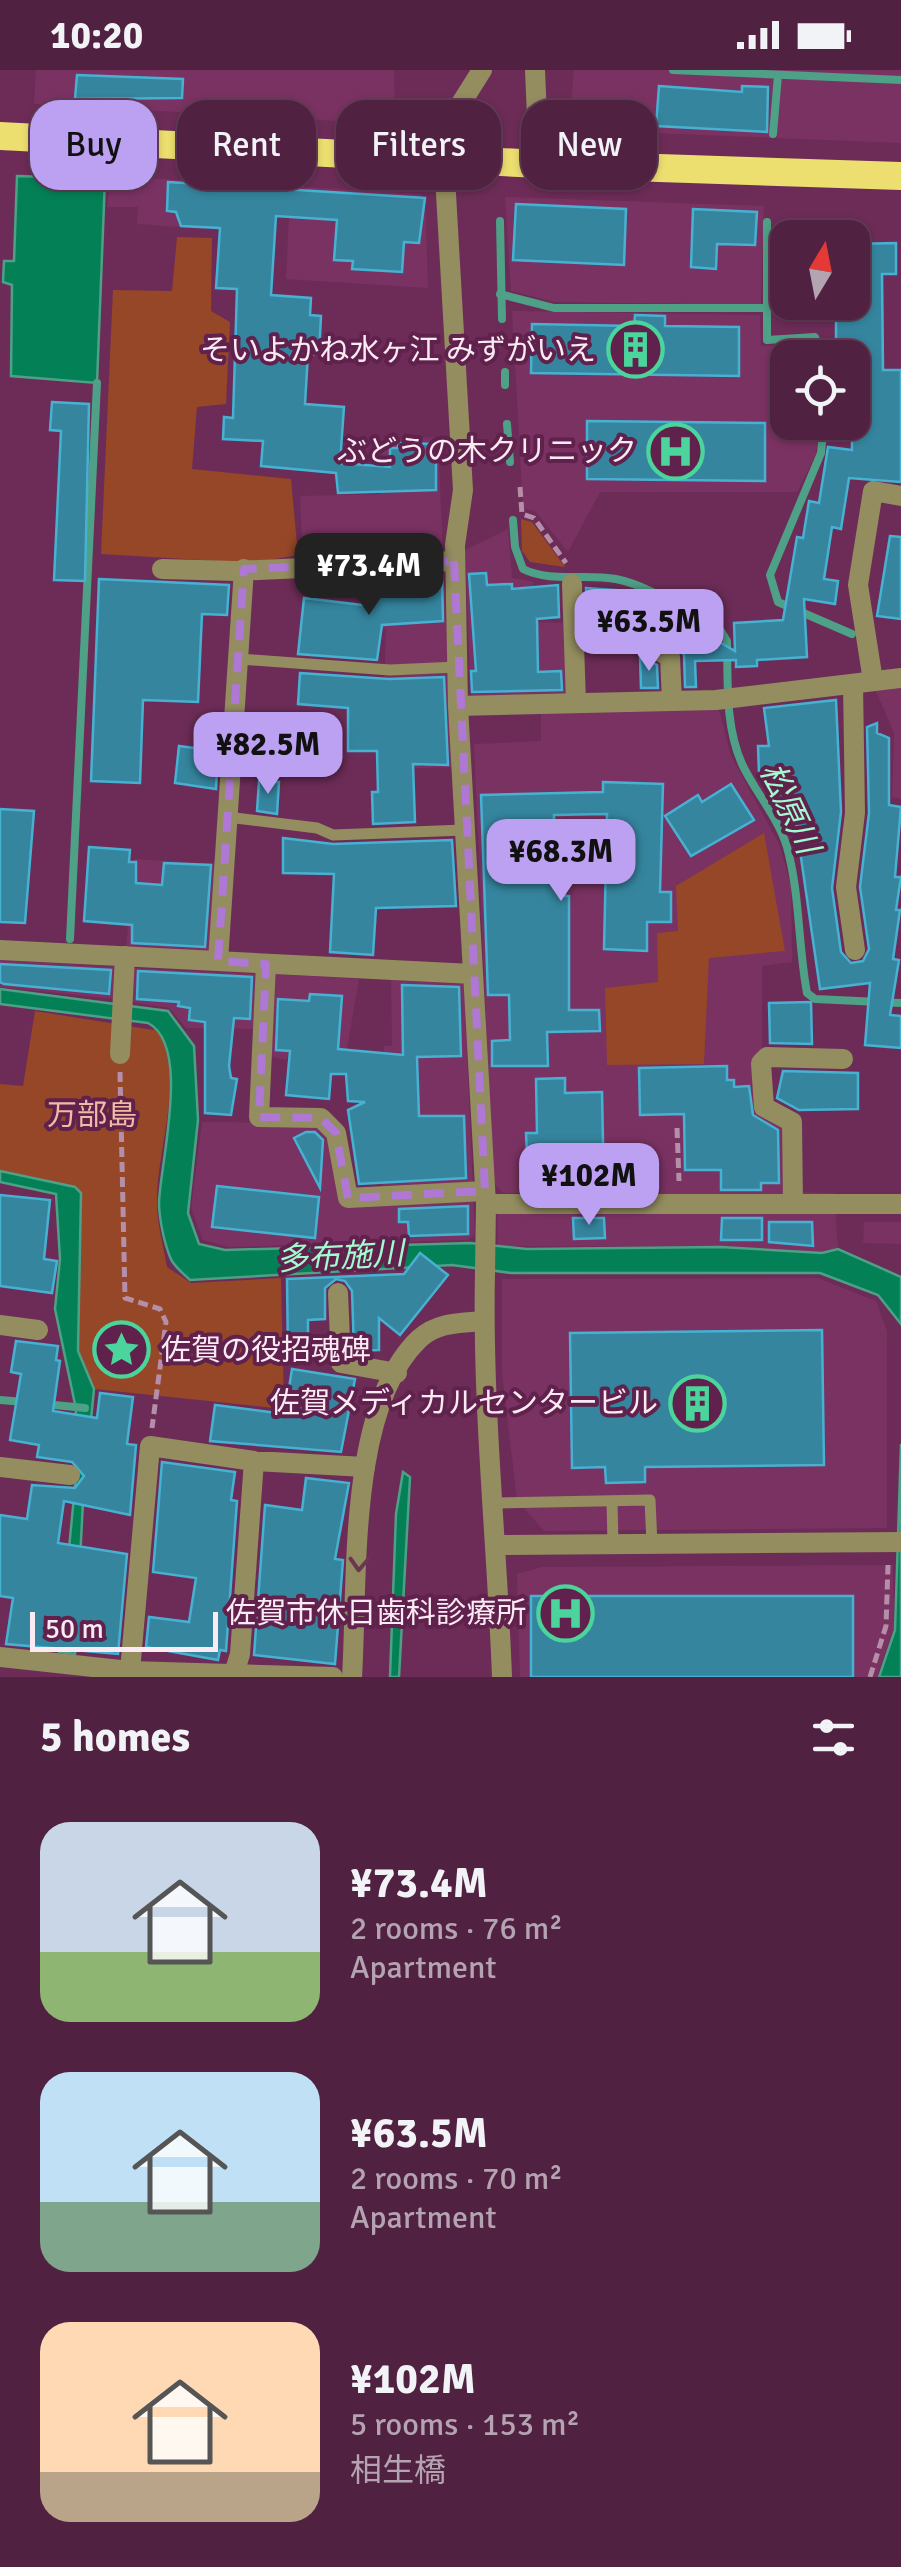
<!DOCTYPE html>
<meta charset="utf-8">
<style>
:root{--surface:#512141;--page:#5b2e4c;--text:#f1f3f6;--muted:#b4a3b1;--line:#673e5a;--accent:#bca0f2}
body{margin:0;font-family:Signika,"Noto Sans JP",sans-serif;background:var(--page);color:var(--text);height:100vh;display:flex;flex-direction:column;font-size:38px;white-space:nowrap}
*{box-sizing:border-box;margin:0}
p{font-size:32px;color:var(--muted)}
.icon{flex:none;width:55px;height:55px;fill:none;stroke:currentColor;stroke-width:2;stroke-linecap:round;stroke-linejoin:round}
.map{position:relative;height:1607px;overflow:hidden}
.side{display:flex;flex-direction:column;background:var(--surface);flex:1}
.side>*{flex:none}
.guide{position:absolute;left:30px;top:30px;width:842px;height:90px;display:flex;gap:20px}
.needle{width:65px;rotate:10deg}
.fabs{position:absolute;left:770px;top:150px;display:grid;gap:20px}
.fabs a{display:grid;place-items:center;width:100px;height:100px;border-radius:20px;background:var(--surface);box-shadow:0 2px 8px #0004,0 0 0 2px var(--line);font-size:50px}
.scale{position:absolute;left:30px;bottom:25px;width:188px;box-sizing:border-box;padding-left:10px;border:5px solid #faeaf3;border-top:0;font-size:28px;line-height:35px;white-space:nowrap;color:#faeaf3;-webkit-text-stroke:8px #60214c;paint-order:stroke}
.price{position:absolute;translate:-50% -85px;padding:0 22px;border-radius:20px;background:var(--accent);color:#111;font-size:32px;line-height:65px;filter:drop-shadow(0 2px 5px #0008)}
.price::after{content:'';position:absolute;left:50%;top:60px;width:30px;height:22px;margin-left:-15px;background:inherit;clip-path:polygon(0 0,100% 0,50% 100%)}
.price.on{background:#222;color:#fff}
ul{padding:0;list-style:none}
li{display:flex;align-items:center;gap:30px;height:250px;padding:0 40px}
li span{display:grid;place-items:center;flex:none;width:280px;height:200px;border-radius:30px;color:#555}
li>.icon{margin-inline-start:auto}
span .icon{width:120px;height:120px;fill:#fffc;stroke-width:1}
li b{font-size:42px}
h2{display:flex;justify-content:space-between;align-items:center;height:120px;padding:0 40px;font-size:42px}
.chip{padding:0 35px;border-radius:30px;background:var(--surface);box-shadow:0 2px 8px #0004,0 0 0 2px var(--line);font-size:35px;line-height:90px}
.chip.on{background:var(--accent);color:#111}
.status{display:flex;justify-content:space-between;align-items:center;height:70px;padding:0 50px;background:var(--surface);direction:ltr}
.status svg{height:28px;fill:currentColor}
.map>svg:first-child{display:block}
</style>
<div class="status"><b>10:20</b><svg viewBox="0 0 49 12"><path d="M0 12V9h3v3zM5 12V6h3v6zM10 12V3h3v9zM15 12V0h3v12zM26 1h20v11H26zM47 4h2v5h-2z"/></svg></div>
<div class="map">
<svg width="901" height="1607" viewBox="0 0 901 1607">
<rect width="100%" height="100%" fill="#6c2c57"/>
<!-- built -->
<g fill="#7a3262">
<path d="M 36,0 L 394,0 L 395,38 L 387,48 L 373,53 L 34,34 Z"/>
<path d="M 574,0 L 901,0 L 901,73 L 604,61 L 571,29 Z"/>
<path d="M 110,106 L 420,124 L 425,129 L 428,218 L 286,209 L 289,147 L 268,146 L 221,160 L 137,154 L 138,137 L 107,137 Z"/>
<path d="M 505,127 L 764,136 L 761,235 L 555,232 L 511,221 Z"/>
<path d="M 512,241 L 760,245 L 761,276 L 810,274 L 815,287 L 788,288 L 788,352 L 819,353 L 816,384 L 797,422 L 600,422 L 568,482 L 536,442 L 523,438 Z"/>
<path d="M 438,367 L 443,485 L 303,491 L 300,426 L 380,424 L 384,370 Z"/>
<path d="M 508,459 L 512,508 L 533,511 L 537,552 L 567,553 L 572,625 L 471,630 L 465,480 Z"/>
<path d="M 444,500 L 453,697 L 390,699 L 383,649 L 386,559 L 366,556 L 366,520 L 378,519 L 377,503 Z"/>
<path d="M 901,618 L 901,729 L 892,727 L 894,663 L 876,621 Z"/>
<path d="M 718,636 L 731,686 L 780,776 L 791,816 L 792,892 L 762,896 L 762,980 L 755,993 L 788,1061 L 789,1122 L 834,1123 L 838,1179 L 822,1183 L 721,1177 L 498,1176 L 497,1138 L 610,1125 L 503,1123 L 493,1113 L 474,674 L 541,671 L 541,642 Z"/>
<path d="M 134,789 L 220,794 L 214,882 L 126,878 Z"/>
<path d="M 0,890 L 117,897 L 114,929 L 0,917 Z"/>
<path d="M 134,898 L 261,904 L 256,959 L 186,958 L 169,938 L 129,932 Z"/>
<path d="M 273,904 L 359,909 L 346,985 L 292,980 L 286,990 L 269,986 Z"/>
<path d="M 391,910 L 464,914 L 475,1164 L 468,1170 L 229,1177 L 203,1170 L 191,1138 L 202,1052 L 318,1053 L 332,1065 L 345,1125 L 383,1124 L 379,1050 L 384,976 L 392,976 Z"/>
<path d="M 864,1152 L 901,1152 L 901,1174 L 863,1173 Z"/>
<path d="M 818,1208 L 876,1231 L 887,1261 L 887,1458 L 544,1461 L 517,1430 L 502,1303 L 502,1209 Z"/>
<path d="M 893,1495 L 894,1557 L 877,1607 L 520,1607 L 517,1504 L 542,1497 Z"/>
</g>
<!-- green -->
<g fill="#954727">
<path d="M 177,167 L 212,168 L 211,241 L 230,252 L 226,334 L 197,337 L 192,399 L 291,409 L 298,485 L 252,493 L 101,484 L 113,220 L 172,221 Z"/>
<path d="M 521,449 L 532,452 L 565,497 L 530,492 L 522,481 Z"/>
<path d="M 764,763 L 785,881 L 709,888 L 704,994 L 607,995 L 605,918 L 658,912 L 657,863 L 678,861 L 676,816 Z"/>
<path d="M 35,941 L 160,961 C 185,1013 156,1079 157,1134 C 157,1155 164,1177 167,1197 L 191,1213 L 281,1208 L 284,1339 L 94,1319 L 78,1281 L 81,1123 L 75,1117 L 0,1101 L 0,1014 L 23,1016 Z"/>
</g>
<!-- water -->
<g fill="#048057" stroke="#4ea086" stroke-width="2.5">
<path d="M 17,106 L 105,109 L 97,313 L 11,306 L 12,215 L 3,212 L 4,191 L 14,191 Z"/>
<path d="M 0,919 L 168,941 L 194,976 L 198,1050 L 188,1143 L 199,1174 L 225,1180 L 470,1173 L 527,1179 L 721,1177 L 822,1183 L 838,1179 L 901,1207 L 901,1254 L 878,1225 L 820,1203 L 511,1203 L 452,1195 L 190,1210 C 183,1203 173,1196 170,1187 C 164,1172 159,1148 159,1132 C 161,1089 191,975 148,953 L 0,934 Z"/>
<path d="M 0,1101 L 75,1117 L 81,1123 L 78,1281 L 94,1319 L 83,1432 L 75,1584 L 59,1582 L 79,1375 L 74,1372 L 76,1339 L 55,1239 L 60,1189 L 56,1124 L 0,1112 Z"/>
<path d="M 901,1374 L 901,1607 L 879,1607 L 895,1560 Z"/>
<path d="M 403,1402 L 410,1407 L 399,1607 L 390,1607 L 396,1444 Z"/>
</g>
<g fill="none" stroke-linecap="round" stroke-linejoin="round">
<!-- stream -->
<g stroke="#4ea086" stroke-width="8">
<path d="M 673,0 L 901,10"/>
<path d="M 773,64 L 778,5"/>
<path d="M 500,151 L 502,249"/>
<path d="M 767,152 L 767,270 L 815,267 L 822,288"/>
<path d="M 500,224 L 554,238 L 765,238"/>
<path d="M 505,302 L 505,315"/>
<path d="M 824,352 L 821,383 L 770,505 L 778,532 L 852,564"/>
<path d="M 507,354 L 510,392"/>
<path d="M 513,450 L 515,477 L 523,499 C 551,513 585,503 616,509 C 652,516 688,544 721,561 L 727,571 C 728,612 725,656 742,694 C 755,722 778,747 787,777 C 800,824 798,875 807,923 L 815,929 L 901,933"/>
<path d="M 70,869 L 97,313"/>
<path d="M 0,1330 L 25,1332"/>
<path d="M 44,1334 L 85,1338"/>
</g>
</g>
<!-- building -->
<g fill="#35859f" stroke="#47b1d2" stroke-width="2.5">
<path d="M 77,5 L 183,9 L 182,28 L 75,29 Z"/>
<path d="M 659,16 L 742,22 L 742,16 L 768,17 L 767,62 L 656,56 Z"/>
<path d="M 168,112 L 425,128 L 419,173 L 404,172 L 402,202 L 352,199 L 353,191 L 334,190 L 337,150 L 276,146 L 271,225 L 311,228 L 310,245 L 321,246 L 319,285 L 308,284 L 305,334 L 344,337 L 340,393 L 390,397 L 390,378 L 398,378 L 398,373 L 436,374 L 436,420 L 338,423 L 336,403 L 261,396 L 263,371 L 223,369 L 224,347 L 233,348 L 237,219 L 216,218 L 220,158 L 181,156 L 176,142 L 167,141 Z"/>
<path d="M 516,134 L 626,139 L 624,195 L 513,190 Z"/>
<path d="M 693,139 L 757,142 L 755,175 L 717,174 L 716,199 L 691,197 Z"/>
<path d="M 896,173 L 896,204 L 882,204 L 883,300 L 901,300 L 901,412 L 849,408 L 841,459 L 832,457 L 824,509 L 838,511 L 835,534 L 804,529 L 807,587 L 757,590 L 757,596 L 736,597 L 736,590 L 695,591 L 696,617 L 685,617 L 684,585 L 676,575 L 688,554 L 735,581 L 734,553 L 783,550 L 797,467 L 803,468 L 809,431 L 819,433 L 828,377 L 852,380 L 852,288 L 836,288 L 836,232 L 852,232 L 852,174 Z"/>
<path d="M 635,245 L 665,246 L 665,256 L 739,257 L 739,306 L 531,303 L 532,254 L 634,256 Z"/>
<path d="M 52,332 L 89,334 L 85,511 L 54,510 L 61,361 L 50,360 Z"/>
<path d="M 587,351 L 765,353 L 765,411 L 587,409 Z"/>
<path d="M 890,466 L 901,467 L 901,549 L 877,546 Z"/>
<path d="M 486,503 L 487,515 L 512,514 L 512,519 L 558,515 L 559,547 L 537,549 L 538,602 L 561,601 L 562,620 L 472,622 L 471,601 L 476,601 L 469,504 Z"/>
<path d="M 442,505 L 443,551 L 382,555 L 377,590 L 298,584 L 304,528 L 371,536 L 371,526 L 383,525 L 383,508 Z"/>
<path d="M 99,509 L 229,515 L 227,545 L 202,544 L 198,632 L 143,630 L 140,713 L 91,711 Z"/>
<path d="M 586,518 L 630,521 L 635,524 L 637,556 L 587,558 Z"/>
<path d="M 640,586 L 657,595 L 658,618 L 641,618 Z"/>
<path d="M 300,603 L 389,609 L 444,607 L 448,695 L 413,694 L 415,752 L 373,754 L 372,722 L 378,722 L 377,681 L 348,681 L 348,638 L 298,634 Z"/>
<path d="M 836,630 L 841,742 L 832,818 L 841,882 L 851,893 L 863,891 L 869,879 L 860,817 L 869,743 L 867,657 L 877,653 L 877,663 L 889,668 L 889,735 L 901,737 L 895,807 L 901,807 L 896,840 L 900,840 L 893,889 L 899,890 L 890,945 L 901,946 L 901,978 L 865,975 L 870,913 L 820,919 L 795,746 L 781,747 L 777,702 L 759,703 L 758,676 L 769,676 L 764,638 Z"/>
<path d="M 179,676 L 218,681 L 216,719 L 175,713 Z"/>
<path d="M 259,711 L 279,712 L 277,744 L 257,741 Z"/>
<path d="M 603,712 L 663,714 L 660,822 L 671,822 L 671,852 L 647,852 L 647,881 L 604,879 L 607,744 L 554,745 L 554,794 L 565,793 L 565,826 L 569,826 L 569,940 L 599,940 L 600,961 L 547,962 L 548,996 L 492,996 L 492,971 L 510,970 L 509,925 L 488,925 L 481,725 L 603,722 Z"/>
<path d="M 731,714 L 754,750 L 691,786 L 665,746 L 698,725 L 702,732 Z"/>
<path d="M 0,739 L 34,741 L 25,853 L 0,852 Z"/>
<path d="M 283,768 L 333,774 L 452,770 L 456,836 L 376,838 L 373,885 L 330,882 L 334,804 L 283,803 Z"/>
<path d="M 89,777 L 130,780 L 129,792 L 136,792 L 136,813 L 162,815 L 164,793 L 211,795 L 205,877 L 132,873 L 132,855 L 84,851 Z"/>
<path d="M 0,894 L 111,900 L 109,924 L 4,914 L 0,912 Z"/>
<path d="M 138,901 L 252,907 L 250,949 L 234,948 L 229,996 L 231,1008 L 237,1009 L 231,1045 L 205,1043 L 205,952 L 189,950 L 190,938 L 178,936 L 179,932 L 137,929 Z"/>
<path d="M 402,915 L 459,917 L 461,986 L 417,987 L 419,1046 L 464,1046 L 466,1108 L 359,1114 L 348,1040 L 365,1032 L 348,1031 L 346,1004 L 331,1004 L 329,1029 L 286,1025 L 290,981 L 276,980 L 278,929 L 309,931 L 310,924 L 342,926 L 338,979 L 403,985 Z"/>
<path d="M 811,932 L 812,974 L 770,973 L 769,933 Z"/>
<path d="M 727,996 L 727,1010 L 734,1010 L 734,1017 L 749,1016 L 753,1045 L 778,1060 L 779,1113 L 761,1113 L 761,1120 L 721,1120 L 721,1100 L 685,1100 L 684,1044 L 640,1045 L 639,998 Z"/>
<path d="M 783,1001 L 858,1003 L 858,1039 L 799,1040 L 777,1028 Z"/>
<path d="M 565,1008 L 565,1023 L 602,1022 L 604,1120 L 573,1120 L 573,1112 L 534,1112 L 534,1085 L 527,1085 L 526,1063 L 537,1063 L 536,1009 Z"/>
<path d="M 306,1062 L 315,1062 L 323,1070 L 320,1118 L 294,1068 Z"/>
<path d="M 217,1116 L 319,1127 L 315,1168 L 212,1157 Z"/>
<path d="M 0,1125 L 50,1130 L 44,1189 L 57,1191 L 52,1223 L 0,1216 Z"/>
<path d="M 468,1136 L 468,1164 L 409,1166 L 408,1152 L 399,1152 L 399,1139 Z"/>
<path d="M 573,1148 L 604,1148 L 605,1168 L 574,1169 Z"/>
<path d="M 722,1148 L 762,1148 L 762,1170 L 721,1170 Z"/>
<path d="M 769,1152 L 812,1152 L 813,1176 L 769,1172 Z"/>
<path d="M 420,1183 L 448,1205 L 400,1265 L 379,1248 L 379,1280 L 354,1281 L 352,1221 L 345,1211 L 336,1209 L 325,1218 L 325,1249 L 308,1250 L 308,1285 L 288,1285 L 287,1209 L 404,1204 Z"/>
<path d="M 822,1260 L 824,1395 L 645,1397 L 645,1412 L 606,1413 L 605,1397 L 572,1398 L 570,1263 Z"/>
<path d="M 16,1271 L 58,1276 L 56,1290 L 60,1291 L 53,1341 L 97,1348 L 100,1323 L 133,1327 L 127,1374 L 136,1375 L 130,1445 L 64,1431 L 58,1473 L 127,1484 L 118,1584 L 6,1574 L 13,1528 L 0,1526 L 0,1445 L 27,1449 L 32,1415 L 75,1418 L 84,1406 L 72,1392 L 37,1387 L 39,1375 L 10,1370 L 21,1304 L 11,1302 Z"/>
<path d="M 292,1299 L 355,1309 L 341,1382 L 210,1371 L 215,1335 L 285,1344 Z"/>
<path d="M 162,1392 L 235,1402 L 231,1430 L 237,1431 L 226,1581 L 220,1580 L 218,1590 L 146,1577 L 149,1547 L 189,1552 L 196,1508 L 153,1502 Z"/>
<path d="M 306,1408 L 349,1413 L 335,1489 L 343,1490 L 335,1594 L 254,1585 L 265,1435 L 302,1440 Z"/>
<rect x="531" y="1526" width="322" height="81"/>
</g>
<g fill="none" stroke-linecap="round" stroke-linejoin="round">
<!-- path -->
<g stroke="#b58ea7" stroke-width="5" stroke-dasharray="10 5" stroke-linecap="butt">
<path d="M 483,275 L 519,274"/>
<path d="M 520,417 L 522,444 L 534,448 L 566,493"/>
<path d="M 120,1002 L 125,1228 L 160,1239 L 166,1252 L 152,1358"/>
<path d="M 677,1058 L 679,1111"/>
<path d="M 870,1607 L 886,1556 L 888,1495"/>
</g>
<!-- service -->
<g stroke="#938d5f" stroke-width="11">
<path d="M 240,589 L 390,600 L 457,597"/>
<path d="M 227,747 L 317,758 L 333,765 L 464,760"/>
<path d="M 612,1431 L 613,1474"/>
<path d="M 494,1433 L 650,1430 L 652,1474"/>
</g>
<!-- minor -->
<g stroke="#938d5f" stroke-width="20">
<path d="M 482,0 L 450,51 L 444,89 L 463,420 L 455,475 L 458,636 L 486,1134 L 485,1202"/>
<path d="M 535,0 L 539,94"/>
<path d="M 162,499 L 236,501 L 454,491"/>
<path d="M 572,514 L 576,633"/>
<path d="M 574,572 L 638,570 L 670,587 L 672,631"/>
<path d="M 873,611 L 858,515 L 873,421 L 901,426"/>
<path d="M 853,614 L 855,743 L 846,817 L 855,880"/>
<path d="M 458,636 L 716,630 L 901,608"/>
<path d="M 0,880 L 472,904"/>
<path d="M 218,891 L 244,499"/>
<path d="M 266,894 L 259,1047 L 321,1048 L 336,1063 L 348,1128 L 485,1121"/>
<path d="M 120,984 L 125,886"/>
<path d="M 486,1134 L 901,1134"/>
<path d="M 793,1134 L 792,1052 L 764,1037 L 761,993 L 767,987 L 843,989"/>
<path d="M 338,1223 L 341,1293 L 397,1303"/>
<path d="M 0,1255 L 38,1260"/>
<path d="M 0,1397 L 70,1405"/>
<path d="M 498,1475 L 901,1472"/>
<path d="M 0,1587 L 130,1601 L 333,1607"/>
<path d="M 130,1601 L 150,1376 L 254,1391 L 365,1397"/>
<path d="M 233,1607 L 240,1584 L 254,1391"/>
<path d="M 352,1607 C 358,1512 347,1338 419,1269 C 437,1252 461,1253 484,1251"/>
</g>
<!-- tertiary -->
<path stroke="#938d5f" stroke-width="20" d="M 485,1202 C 482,1337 497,1472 502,1607"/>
<!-- trunk -->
<path stroke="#ecde6f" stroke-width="28" d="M 0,66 L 539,94 L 901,106"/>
</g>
<!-- one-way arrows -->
<defs><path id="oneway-chevron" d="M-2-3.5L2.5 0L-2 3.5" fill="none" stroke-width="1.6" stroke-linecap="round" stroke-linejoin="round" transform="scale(2.5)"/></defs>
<use stroke="#6a3750" href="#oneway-chevron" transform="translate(359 1494) rotate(93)"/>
<!-- marked area -->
<path fill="none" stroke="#ae78d4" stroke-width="8" stroke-dasharray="20 12" stroke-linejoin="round" d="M 454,491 L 485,1121 L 348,1128 L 336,1063 L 321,1048 L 259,1047 L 266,894 L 218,891 L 244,499 Z"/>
<!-- icons -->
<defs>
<symbol id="building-ring" viewBox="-11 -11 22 22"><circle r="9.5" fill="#60214c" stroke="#4bd49b" stroke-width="1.5"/><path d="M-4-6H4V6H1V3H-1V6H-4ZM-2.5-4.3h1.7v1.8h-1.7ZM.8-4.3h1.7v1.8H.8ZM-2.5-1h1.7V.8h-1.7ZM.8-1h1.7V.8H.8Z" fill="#4bd49b"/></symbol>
<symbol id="hospital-ring" viewBox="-11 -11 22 22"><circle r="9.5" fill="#60214c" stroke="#4bd49b" stroke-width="1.5"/><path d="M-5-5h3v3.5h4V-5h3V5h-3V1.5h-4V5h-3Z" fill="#4bd49b"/></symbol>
<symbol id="sight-ring" viewBox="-11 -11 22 22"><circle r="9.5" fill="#60214c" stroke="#4bd49b" stroke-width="1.5"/><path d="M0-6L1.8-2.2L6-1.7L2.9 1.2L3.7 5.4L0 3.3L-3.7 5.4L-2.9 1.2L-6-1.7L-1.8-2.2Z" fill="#4bd49b"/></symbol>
</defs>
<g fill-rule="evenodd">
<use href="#building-ring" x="604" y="248" width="63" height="63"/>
<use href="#hospital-ring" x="644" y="350" width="63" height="63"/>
<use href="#sight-ring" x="90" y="1248" width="63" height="63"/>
<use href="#building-ring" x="666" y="1302" width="63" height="63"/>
<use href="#hospital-ring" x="534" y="1512" width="63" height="63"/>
</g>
<g text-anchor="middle" stroke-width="8" stroke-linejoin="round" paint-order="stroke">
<!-- poi labels -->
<g font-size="30" fill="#faeaf3" stroke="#60214c" text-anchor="end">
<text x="596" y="290">そいよかね水ヶ江 みずがいえ</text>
<text x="637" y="391">ぶどうの木クリニック</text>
<text x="161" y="1290" text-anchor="start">佐賀の役招魂碑</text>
<text x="658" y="1343">佐賀メディカルセンタービル</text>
<text x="526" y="1553">佐賀市休日歯科診療所</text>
</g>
<!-- park labels -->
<g font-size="30" fill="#f0baa5" stroke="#60214c">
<text x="92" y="1055">万部島</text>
</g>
<!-- water labels -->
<g font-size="32" font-style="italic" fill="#a2facf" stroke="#60214c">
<text transform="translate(790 738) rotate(65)" y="11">松原川</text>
<text transform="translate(340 1186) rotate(-3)" y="11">多布施川</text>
</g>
</g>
</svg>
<div class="fabs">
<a><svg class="needle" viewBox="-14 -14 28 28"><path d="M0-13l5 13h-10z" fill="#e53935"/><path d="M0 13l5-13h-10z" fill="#b4a3b1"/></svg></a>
<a><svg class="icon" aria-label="locate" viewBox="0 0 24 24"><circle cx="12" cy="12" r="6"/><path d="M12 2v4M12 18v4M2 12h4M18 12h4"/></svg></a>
</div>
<div class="scale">50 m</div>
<b class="price on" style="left:369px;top:548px">¥73.4M</b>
<b class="price" style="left:649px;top:604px">¥63.5M</b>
<b class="price" style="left:268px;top:727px">¥82.5M</b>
<b class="price" style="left:561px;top:834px">¥68.3M</b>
<b class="price" style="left:589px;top:1158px">¥102M</b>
<div class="guide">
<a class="chip on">Buy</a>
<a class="chip">Rent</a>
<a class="chip">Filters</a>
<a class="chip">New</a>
</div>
</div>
<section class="side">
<h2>5 homes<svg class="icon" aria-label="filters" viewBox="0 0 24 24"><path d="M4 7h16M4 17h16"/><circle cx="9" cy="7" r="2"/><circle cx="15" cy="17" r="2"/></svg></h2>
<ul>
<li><span style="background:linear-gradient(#c9d6e8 65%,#8fb573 0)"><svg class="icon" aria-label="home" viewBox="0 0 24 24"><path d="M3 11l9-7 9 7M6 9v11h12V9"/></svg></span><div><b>¥73.4M</b><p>2 rooms · 76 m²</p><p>Apartment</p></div></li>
<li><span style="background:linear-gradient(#bfe0f5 65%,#7fa58c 0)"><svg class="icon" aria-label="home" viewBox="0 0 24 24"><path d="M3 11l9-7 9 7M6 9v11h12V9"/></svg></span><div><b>¥63.5M</b><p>2 rooms · 70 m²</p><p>Apartment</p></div></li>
<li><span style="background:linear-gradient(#ffd9b3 75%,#b9a48a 0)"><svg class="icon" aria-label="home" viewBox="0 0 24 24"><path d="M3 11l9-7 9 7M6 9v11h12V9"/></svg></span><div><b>¥102M</b><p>5 rooms · 153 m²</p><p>相生橋</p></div></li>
</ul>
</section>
